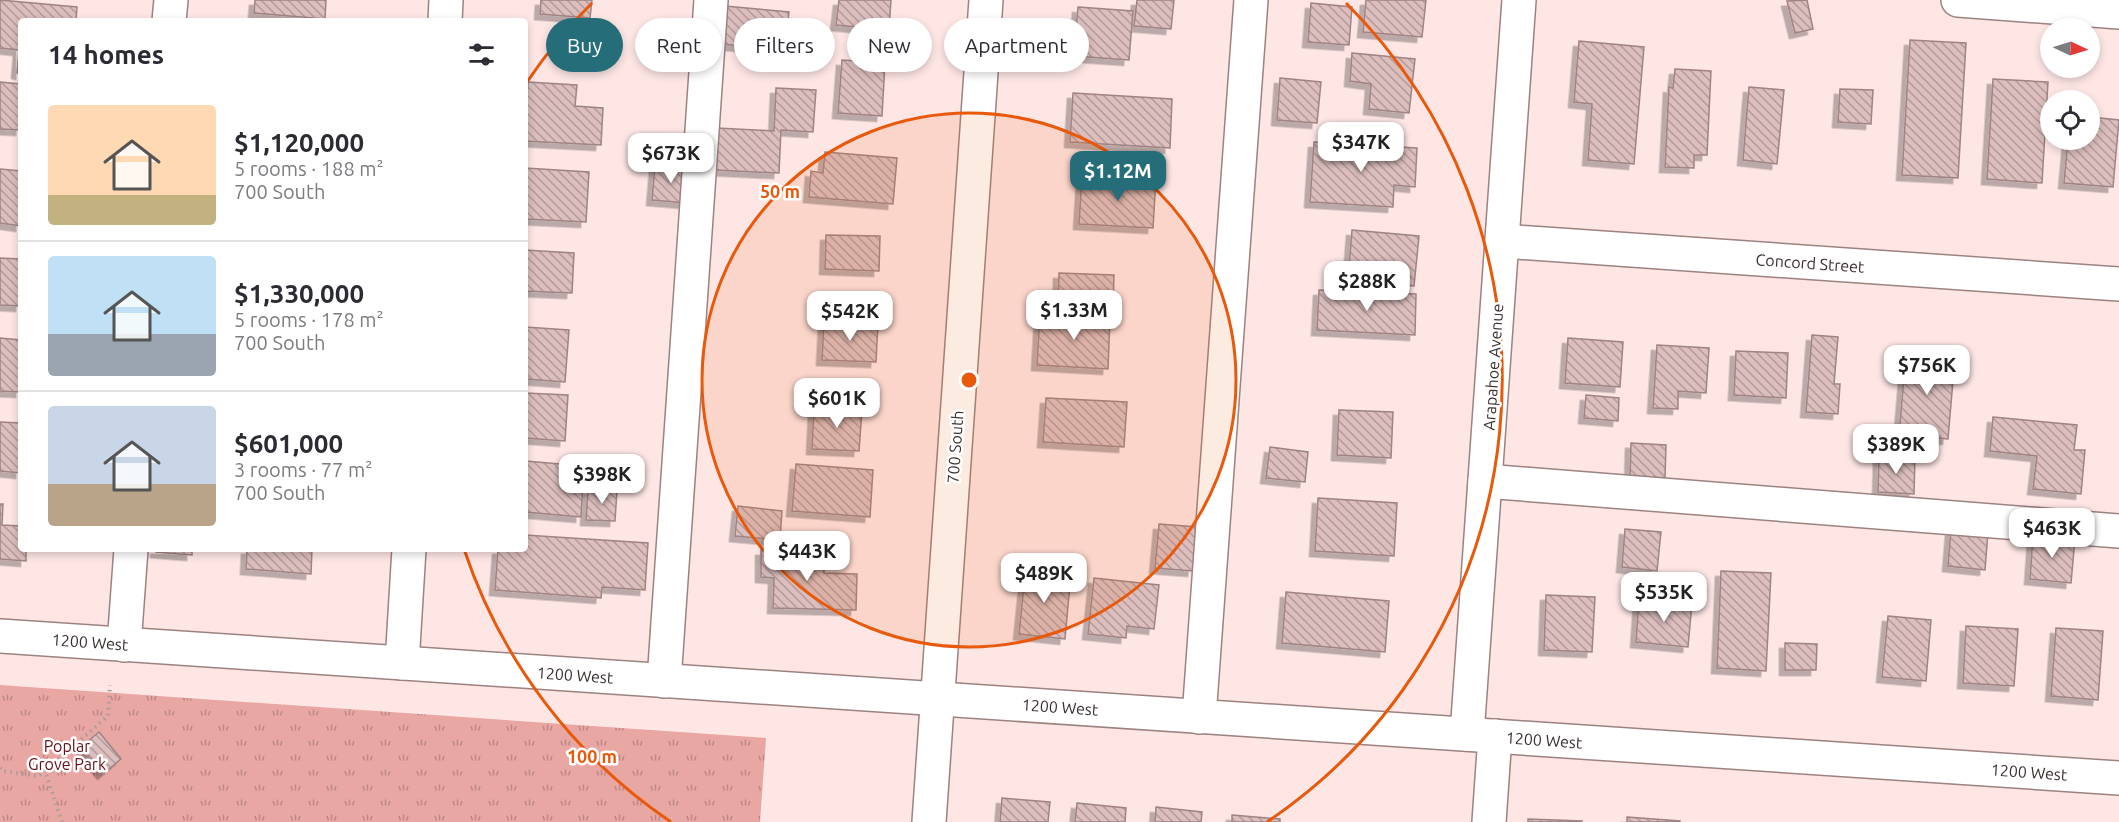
<!DOCTYPE html>
<meta charset="utf-8">
<style>
:root{--surface:#fff;--page:#f7f7f7;--text:#2b2b33;--muted:#7c7c81;--line:#e1e1e2;--accent:#256d79}
body{margin:0;font-family:Ubuntu,sans-serif;background:var(--page);color:var(--text);height:100vh;display:flex;flex-direction:column;font-size:22px;white-space:nowrap}
*{box-sizing:border-box;margin:0}
p{font-size:20px;color:var(--muted)}
.icon{flex:none;width:33px;height:33px;fill:none;stroke:currentColor;stroke-width:2;stroke-linecap:round;stroke-linejoin:round}
.map{position:relative;flex:1;overflow:hidden}
.panel{position:absolute;left:18px;top:18px;width:510px;height:534px;display:flex;flex-direction:column;background:var(--surface);border-radius:6px;box-shadow:0 3px 9px #0003}
.panel>*{flex:none}
.banner{position:absolute;left:546px;top:18px;width:570px;height:54px;display:flex;gap:12px}
.needle{width:39px;rotate:94deg}
.buttons{position:absolute;left:2040px;top:18px;display:grid;gap:12px}
.buttons a{display:grid;place-items:center;width:60px;height:60px;border-radius:50%;background:var(--surface);box-shadow:0 3px 9px #0003;font-size:30px}
.price{position:absolute;translate:-50% -51px;padding:0 14px;border-radius:12px;background:#fff;color:#222;font-size:20px;line-height:39px;filter:drop-shadow(0 2px 3px #0008)}
.price::after{content:'';position:absolute;left:50%;top:36px;width:18px;height:14px;margin-left:-9px;background:inherit;clip-path:polygon(0 0,100% 0,50% 100%)}
.price.selected{background:var(--accent);color:#fff}
ul{padding:0;list-style:none}
li{display:flex;align-items:center;gap:18px;height:150px;padding:0 30px}
li+li{border-top:2px solid var(--line)}
li span{display:grid;place-items:center;flex:none;width:168px;height:120px;border-radius:6px;color:#555}
li>.icon{margin-inline-start:auto}
span .icon{width:72px;height:72px;fill:#fffc;stroke-width:1}
li b{font-size:26px}
h2{display:flex;justify-content:space-between;align-items:center;height:72px;padding:0 30px;font-size:26px}
.tag{padding:0 21px;border-radius:27px;background:var(--surface);box-shadow:0 3px 9px #0003;font-size:21px;line-height:54px}
.tag.selected{background:var(--accent);color:#fff}
.map>svg:first-child{display:block}
</style>
<div class="map">
<svg width="2119" height="822" viewBox="0 0 2119 822">
<defs>
<pattern id="park-tufts" width="24" height="20" patternUnits="userSpaceOnUse" patternTransform="scale(1.5)"><rect width="24" height="20" fill="#e9a7a4"/><path d="M3 7l-1-3M5 7V3M7 7l1-3M15 17l-1-3M17 17v-4M19 17l1-3" fill="none" stroke="#be8886"/></pattern>
<pattern id="building-back-hatch" width="6" height="6" patternUnits="userSpaceOnUse" patternTransform="scale(1.5)"><rect width="6" height="6" fill="#dbbebd"/><path d="M-1 5l2 2M0 0l6 6M5-1l2 2" fill="none" stroke="#b39b9a"/></pattern>
<filter id="shadow"><feDropShadow dx="-5.5" dy="5.5" stdDeviation="0" flood-color="#0004"/></filter>
</defs>
<rect width="100%" height="100%" fill="#fee6e5"/>
<!-- park -->
<path fill="url(#park-tufts)" d="M 0,685 L 766,738 L 760,822 L 0,822 Z"/>
<!-- building -->
<g fill="url(#building-back-hatch)" stroke="#9f8483" stroke-width="1.5" filter="url(#shadow)">
<path d="M 0,0 L 77,7 L 76,21 L 21,21 L 21,74 L 17,73 L 19,50 L 0,48 Z"/>
<path d="M 255,0 L 326,0 L 325,19 L 254,13 Z"/>
<path d="M 541,0 L 592,0 L 590,18 L 540,14 Z"/>
<path d="M 839,0 L 891,0 L 889,30 L 836,25 Z"/>
<path d="M 1137,0 L 1174,0 L 1171,29 L 1134,26 Z"/>
<path d="M 1366,0 L 1426,0 L 1422,37 L 1363,32 Z"/>
<path d="M 1807,0 L 1813,29 L 1795,33 L 1787,1 Z"/>
<path d="M 1311,3 L 1352,7 L 1349,45 L 1308,42 Z"/>
<path d="M 725,6 L 789,12 L 785,50 L 722,44 Z"/>
<path d="M 1078,7 L 1133,11 L 1129,60 L 1074,56 Z"/>
<path d="M 1910,40 L 1966,43 L 1958,178 L 1902,175 Z"/>
<path d="M 1579,41 L 1644,47 L 1634,164 L 1588,160 L 1592,104 L 1574,102 Z"/>
<path d="M 1352,53 L 1415,59 L 1409,113 L 1369,109 L 1371,84 L 1350,81 Z"/>
<path d="M 842,60 L 885,63 L 882,116 L 838,113 Z"/>
<path d="M 1675,69 L 1711,71 L 1707,155 L 1694,155 L 1694,168 L 1665,167 L 1669,87 L 1673,88 Z"/>
<path d="M 1280,78 L 1321,82 L 1317,123 L 1277,120 Z"/>
<path d="M 1993,79 L 2048,82 L 2042,183 L 1987,179 Z"/>
<path d="M 0,82 L 21,84 L 21,130 L 0,129 Z"/>
<path d="M 528,82 L 577,85 L 575,106 L 603,108 L 601,145 L 525,141 Z"/>
<path d="M 1749,87 L 1784,90 L 1777,164 L 1743,160 Z"/>
<path d="M 776,88 L 816,90 L 813,132 L 781,130 L 779,173 L 714,170 L 717,128 L 774,131 Z"/>
<path d="M 1840,89 L 1873,90 L 1871,124 L 1838,122 Z"/>
<path d="M 1073,93 L 1172,99 L 1170,148 L 1070,142 Z"/>
<path d="M 2090,117 L 2119,120 L 2113,187 L 2064,183 L 2068,140 L 2090,140 Z"/>
<path d="M 1314,142 L 1417,148 L 1415,187 L 1394,185 L 1393,207 L 1310,202 Z"/>
<path d="M 825,152 L 897,158 L 893,204 L 809,197 L 811,171 L 823,173 Z"/>
<path d="M 655,165 L 690,167 L 687,203 L 652,200 Z"/>
<path d="M 525,168 L 589,172 L 586,222 L 525,219 Z"/>
<path d="M 0,169 L 21,171 L 21,226 L 0,223 Z"/>
<path d="M 1082,175 L 1156,179 L 1153,228 L 1079,224 Z"/>
<path d="M 1352,230 L 1419,236 L 1414,286 L 1348,280 Z"/>
<path d="M 826,235 L 880,236 L 879,271 L 825,269 Z"/>
<path d="M 525,250 L 574,253 L 572,293 L 525,291 Z"/>
<path d="M 0,258 L 21,259 L 21,306 L 0,305 Z"/>
<path d="M 1059,273 L 1114,275 L 1113,308 L 1058,306 Z"/>
<path d="M 1319,290 L 1416,294 L 1415,335 L 1317,330 Z"/>
<path d="M 1040,313 L 1110,317 L 1108,369 L 1037,365 Z"/>
<path d="M 824,321 L 878,323 L 876,362 L 822,360 Z"/>
<path d="M 525,327 L 569,330 L 565,382 L 525,379 Z"/>
<path d="M 1812,335 L 1838,337 L 1834,384 L 1840,384 L 1838,414 L 1806,412 Z"/>
<path d="M 0,338 L 21,340 L 21,392 L 0,391 Z"/>
<path d="M 1568,338 L 1623,342 L 1620,387 L 1565,383 Z"/>
<path d="M 1657,345 L 1709,348 L 1706,393 L 1678,391 L 1678,409 L 1653,408 Z"/>
<path d="M 1736,351 L 1788,353 L 1786,398 L 1734,395 Z"/>
<path d="M 1906,354 L 1955,357 L 1948,439 L 1899,435 Z"/>
<path d="M 525,393 L 568,395 L 565,441 L 525,438 Z"/>
<path d="M 1586,395 L 1619,398 L 1618,421 L 1584,418 Z"/>
<path d="M 1046,398 L 1127,402 L 1124,447 L 1043,442 Z"/>
<path d="M 814,408 L 862,410 L 859,451 L 812,449 Z"/>
<path d="M 1339,410 L 1393,412 L 1391,458 L 1337,455 Z"/>
<path d="M 1993,417 L 2077,425 L 2074,450 L 2085,450 L 2081,494 L 2033,489 L 2037,456 L 1990,451 Z"/>
<path d="M 0,422 L 21,423 L 21,473 L 0,471 Z"/>
<path d="M 1631,443 L 1666,445 L 1665,478 L 1630,477 Z"/>
<path d="M 1270,447 L 1308,452 L 1305,482 L 1266,478 Z"/>
<path d="M 1879,455 L 1915,457 L 1914,494 L 1878,492 Z"/>
<path d="M 525,461 L 584,466 L 581,517 L 525,512 Z"/>
<path d="M 796,464 L 873,470 L 870,517 L 792,511 Z"/>
<path d="M 588,489 L 617,490 L 615,521 L 586,520 Z"/>
<path d="M 1318,498 L 1397,503 L 1394,556 L 1315,551 Z"/>
<path d="M 0,504 L 3,504 L 2,525 L 21,526 L 21,549 L 26,549 L 26,561 L 0,559 Z"/>
<path d="M 738,506 L 782,511 L 780,540 L 735,536 Z"/>
<path d="M 1159,524 L 1198,527 L 1193,571 L 1155,568 Z"/>
<path d="M 1625,529 L 1661,532 L 1657,571 L 1622,567 Z"/>
<path d="M 1951,529 L 1988,532 L 1985,570 L 1948,566 Z"/>
<path d="M 525,535 L 648,543 L 645,590 L 602,587 L 601,598 L 495,590 L 498,549 L 525,549 Z"/>
<path d="M 2033,535 L 2075,539 L 2071,583 L 2030,579 Z"/>
<path d="M 156,549 L 192,549 L 192,555 L 156,552 Z"/>
<path d="M 247,549 L 312,549 L 311,574 L 246,569 Z"/>
<path d="M 761,550 L 824,551 L 824,573 L 857,574 L 856,610 L 773,608 L 774,578 L 761,577 Z"/>
<path d="M 1026,565 L 1055,568 L 1054,583 L 1070,584 L 1065,639 L 1019,634 Z"/>
<path d="M 1721,571 L 1771,573 L 1766,671 L 1717,668 Z"/>
<path d="M 1094,578 L 1159,585 L 1154,629 L 1127,626 L 1126,638 L 1088,634 Z"/>
<path d="M 1286,592 L 1389,601 L 1385,652 L 1282,643 Z"/>
<path d="M 1546,595 L 1595,597 L 1592,652 L 1544,650 Z"/>
<path d="M 1639,599 L 1692,603 L 1688,647 L 1636,642 Z"/>
<path d="M 1888,616 L 1931,620 L 1926,681 L 1882,677 Z"/>
<path d="M 1966,626 L 2018,629 L 2014,686 L 1963,683 Z"/>
<path d="M 2056,628 L 2103,631 L 2098,700 L 2051,696 Z"/>
<path d="M 1785,643 L 1817,644 L 1816,670 L 1785,670 Z"/>
<path d="M 99,732 L 121,759 L 103,774 L 81,747 Z"/>
<path d="M 1002,798 L 1050,802 L 1048,822 L 1000,822 Z"/>
<path d="M 1077,803 L 1126,808 L 1125,822 L 1075,822 Z"/>
<path d="M 1156,807 L 1202,812 L 1201,822 L 1155,822 Z"/>
<path d="M 1232,815 L 1280,819 L 1280,822 L 1232,822 Z"/>
<path d="M 1627,817 L 1680,821 L 1680,822 L 1627,822 Z"/>
<path d="M 1528,819 L 1582,821 L 1582,822 L 1528,822 Z"/>
</g>
<g fill="none" stroke-linecap="round" stroke-linejoin="round">
<defs>
<g id="minor">
<path d="M 1958,0 L 2119,12"/>
<path d="M 169,21 L 171,0"/>
<path d="M 445,21 L 446,0"/>
<path d="M 1502,241 L 2119,284"/>
<path d="M 1485,481 L 2119,531"/>
<path d="M 0,636 L 2119,778"/>
<path d="M 124,645 L 131,549"/>
<path d="M 402,663 L 409,549"/>
<path d="M 664,681 L 711,0"/>
<path d="M 1199,717 L 1251,0"/>
<path d="M 1467,734 L 1519,0"/>
<path d="M 929,822 L 986,0"/>
<path d="M 1489,822 L 1495,736"/>
</g>
</defs>
<!-- minor casing -->
<use href="#minor" stroke="#9c8280" stroke-width="36"/>
<!-- path -->
<g stroke="#ad9a9a" stroke-width="4" stroke-dasharray="1.5 4.5" stroke-linecap="butt">
<path d="M 0,768 L 2,771 L 38,776 L 45,771"/>
<path d="M 62,822 L 45,771 L 108,716 L 110,685"/>
</g>
<!-- minor -->
<use href="#minor" stroke="#fff" stroke-width="33"/>
</g>
<!-- distance rings -->
<circle cx="969" cy="380" r="267" fill="#e8590c" fill-opacity=".12"/>
<g fill="none" stroke="#e8590c" stroke-width="3">
<circle cx="969" cy="380" r="267"/>
<path d="M671 822A533 533 0 0 1 464 549M527 82A533 533 0 0 1 592 3M1346 3A533 533 0 0 1 1267 822"/>
</g>
<g text-anchor="middle" stroke-width="5" stroke-linejoin="round" paint-order="stroke">
<!-- street labels -->
<g font-size="16" fill="#3b2f2f" stroke="#fff">
<text transform="translate(1810 263) rotate(4)" y="6">Concord Street</text>
<text transform="translate(1493 367) rotate(-86)" y="6">Arapahoe Avenue</text>
<text transform="translate(955 447) rotate(-86)" y="6">700 South</text>
<text transform="translate(90 642) rotate(4)" y="6">1200 West</text>
<text transform="translate(575 675) rotate(4)" y="6">1200 West</text>
<text transform="translate(1060 707) rotate(4)" y="6">1200 West</text>
<text transform="translate(1544 740) rotate(4)" y="6">1200 West</text>
<text transform="translate(2029 772) rotate(4)" y="6">1200 West</text>
</g>
<!-- park labels -->
<g font-size="16" fill="#651019" stroke="#fff">
<text x="67" y="752">Poplar<tspan x="67" dy="18">Grove Park</tspan></text>
</g>
</g>
<circle cx="969" cy="380" r="9" fill="#e8590c" stroke="#fff" stroke-width="3"/>
<g font-size="18" text-anchor="middle" font-weight="bold" fill="#e8590c" stroke="#fff" stroke-width="5" stroke-linejoin="round" paint-order="stroke">
<text x="780" y="198">50 m</text>
<text x="592" y="763">100 m</text>
</g>
</svg>
<div class="buttons">
<a><svg class="needle" viewBox="-14 -14 28 28"><path d="M0-13l5 13h-10z" fill="#e53935"/><path d="M0 13l5-13h-10z" fill="#7c7c81"/></svg></a>
<a><svg class="icon" aria-label="locate" viewBox="0 0 24 24"><circle cx="12" cy="12" r="6"/><path d="M12 2v4M12 18v4M2 12h4M18 12h4"/></svg></a>
</div>
<b class="price" style="left:1361px;top:173px">$347K</b>
<b class="price" style="left:671px;top:184px">$673K</b>
<b class="price selected" style="left:1118px;top:202px">$1.12M</b>
<b class="price" style="left:1367px;top:312px">$288K</b>
<b class="price" style="left:1074px;top:341px">$1.33M</b>
<b class="price" style="left:850px;top:342px">$542K</b>
<b class="price" style="left:1927px;top:396px">$756K</b>
<b class="price" style="left:837px;top:429px">$601K</b>
<b class="price" style="left:1896px;top:475px">$389K</b>
<b class="price" style="left:602px;top:505px">$398K</b>
<b class="price" style="left:2052px;top:559px">$463K</b>
<b class="price" style="left:807px;top:582px">$443K</b>
<b class="price" style="left:1044px;top:604px">$489K</b>
<b class="price" style="left:1664px;top:623px">$535K</b>
<div class="banner">
<a class="tag selected">Buy</a>
<a class="tag">Rent</a>
<a class="tag">Filters</a>
<a class="tag">New</a>
<a class="tag">Apartment</a>
</div>
<section class="panel">
<h2>14 homes<svg class="icon" aria-label="filters" viewBox="0 0 24 24"><path d="M4 7h16M4 17h16"/><circle cx="9" cy="7" r="2"/><circle cx="15" cy="17" r="2"/></svg></h2>
<ul>
<li><span style="background:linear-gradient(#ffd9b3 75%,#c2b280 0)"><svg class="icon" aria-label="home" viewBox="0 0 24 24"><path d="M3 11l9-7 9 7M6 9v11h12V9"/></svg></span><div><b>$1,120,000</b><p>5 rooms · 188 m²</p><p>700 South</p></div></li>
<li><span style="background:linear-gradient(#bfe0f5 65%,#9aa5b1 0)"><svg class="icon" aria-label="home" viewBox="0 0 24 24"><path d="M3 11l9-7 9 7M6 9v11h12V9"/></svg></span><div><b>$1,330,000</b><p>5 rooms · 178 m²</p><p>700 South</p></div></li>
<li><span style="background:linear-gradient(#c9d6e8 65%,#b9a48a 0)"><svg class="icon" aria-label="home" viewBox="0 0 24 24"><path d="M3 11l9-7 9 7M6 9v11h12V9"/></svg></span><div><b>$601,000</b><p>3 rooms · 77 m²</p><p>700 South</p></div></li>
</ul>
</section>
</div>
